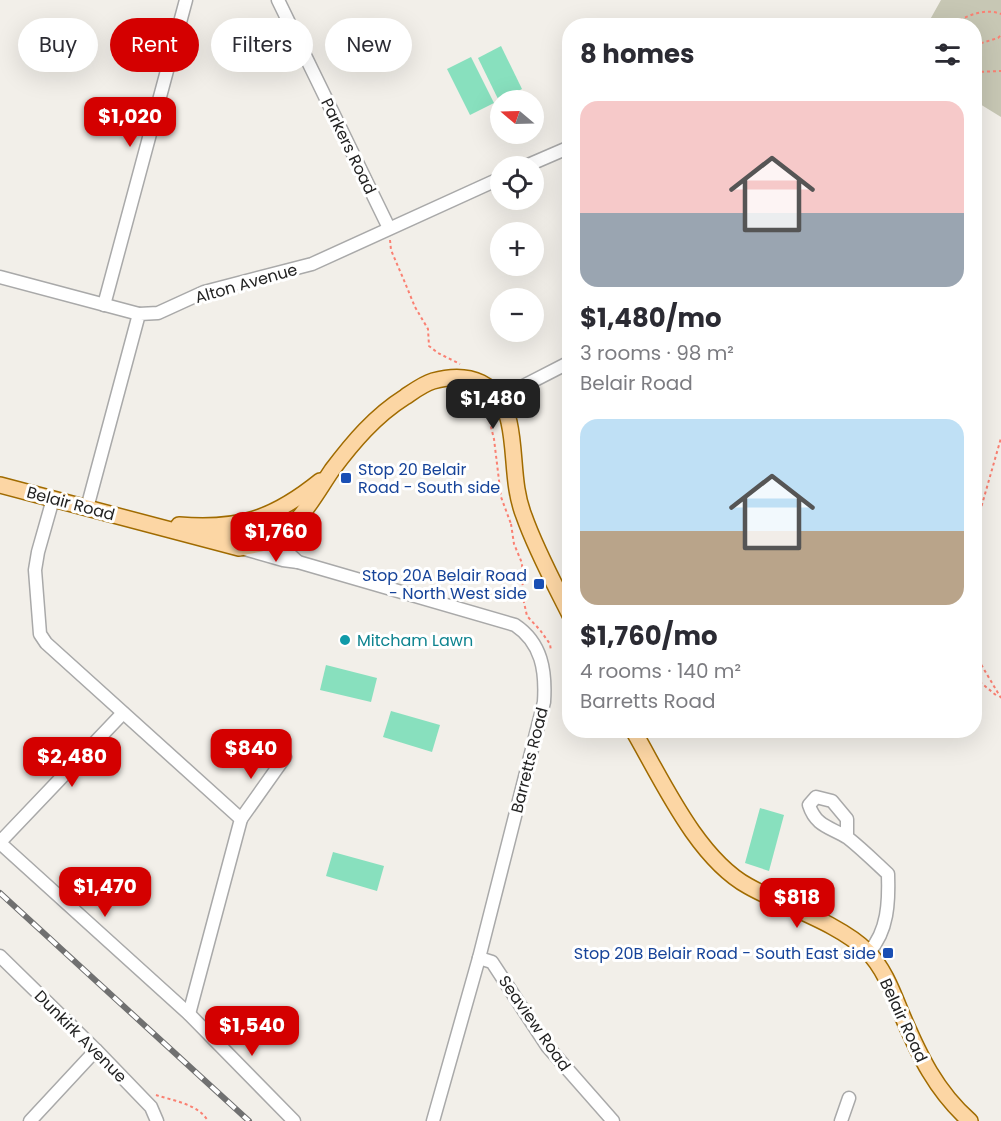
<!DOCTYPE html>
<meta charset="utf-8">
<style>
:root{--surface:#fff;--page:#f2f2f3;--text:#2b2b33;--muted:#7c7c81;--accent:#d40000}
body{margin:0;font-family:Poppins,sans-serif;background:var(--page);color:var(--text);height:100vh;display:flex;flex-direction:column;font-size:22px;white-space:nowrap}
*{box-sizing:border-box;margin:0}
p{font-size:20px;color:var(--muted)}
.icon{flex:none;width:33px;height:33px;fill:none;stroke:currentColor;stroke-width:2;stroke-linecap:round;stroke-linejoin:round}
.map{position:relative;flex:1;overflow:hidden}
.drawer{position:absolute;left:562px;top:18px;width:420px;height:720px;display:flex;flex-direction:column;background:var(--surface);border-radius:24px;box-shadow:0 6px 24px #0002}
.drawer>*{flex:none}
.hud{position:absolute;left:18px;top:18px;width:454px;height:54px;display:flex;gap:12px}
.needle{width:39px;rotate:289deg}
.fabs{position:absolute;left:490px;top:90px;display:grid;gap:12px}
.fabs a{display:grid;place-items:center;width:54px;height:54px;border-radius:50%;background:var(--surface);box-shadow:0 6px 24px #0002;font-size:30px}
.price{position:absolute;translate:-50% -51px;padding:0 14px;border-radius:12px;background:var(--accent);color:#fff;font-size:20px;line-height:39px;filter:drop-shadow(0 2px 3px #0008)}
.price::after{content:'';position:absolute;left:50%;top:36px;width:18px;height:14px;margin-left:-9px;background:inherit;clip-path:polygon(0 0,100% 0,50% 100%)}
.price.current{background:#222;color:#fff}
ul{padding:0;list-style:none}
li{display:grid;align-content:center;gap:12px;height:318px;padding:0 18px}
li span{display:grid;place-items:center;height:186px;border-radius:18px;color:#555}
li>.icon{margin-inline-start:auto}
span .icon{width:108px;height:108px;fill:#fffc;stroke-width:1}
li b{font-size:26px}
h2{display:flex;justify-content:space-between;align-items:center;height:72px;padding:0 18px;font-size:26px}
.chip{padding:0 21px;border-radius:27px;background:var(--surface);box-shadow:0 6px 24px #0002;font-size:21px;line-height:54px}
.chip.current{background:var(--accent);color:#fff}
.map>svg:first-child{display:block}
</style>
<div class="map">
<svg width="1001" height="1121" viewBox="0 0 1001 1121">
<rect width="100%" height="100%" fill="#f2efe9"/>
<!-- construction -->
<path fill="#c7c7b4" d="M 941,0 L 1001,0 L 1001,117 L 975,101 L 975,26 L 927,25 Z"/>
<!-- pitch -->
<g fill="#88e0be">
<path d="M 501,46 L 522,89 L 499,101 L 478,58 Z"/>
<path d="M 471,57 L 494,103 L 470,115 L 447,69 Z"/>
<path d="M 326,665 L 377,678 L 371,702 L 320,690 Z"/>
<path d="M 391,711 L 440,725 L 432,752 L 383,737 Z"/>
<path d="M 760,808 L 784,815 L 769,871 L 745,863 Z"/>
<path d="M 333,852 L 384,866 L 377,891 L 326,876 Z"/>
</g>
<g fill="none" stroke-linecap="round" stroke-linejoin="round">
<defs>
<g id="minor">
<path d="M 278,0 L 389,228"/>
<path d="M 526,166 L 570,147"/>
<path d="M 0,277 L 139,314"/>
<path d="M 104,305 L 186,0"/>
<path d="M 498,399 L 570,362"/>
<path d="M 53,499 L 38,552 L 35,570 L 40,634 L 46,643 L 241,819 L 189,1014"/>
<path d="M 87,508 L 139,314 L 158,313 L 204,292 L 312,264 L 501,178"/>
<path d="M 273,539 L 298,562"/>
<path d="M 241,548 L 283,560 L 298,562 L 515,625 C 542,643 546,671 544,702 L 479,958 L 433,1121"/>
<path d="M 241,819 L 285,757"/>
<path d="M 847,837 L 847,819 L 832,801 L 816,797 L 809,805 C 816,827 831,827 848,838 C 862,849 875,862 888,874 C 889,902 888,931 869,952"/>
<path d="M 0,842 L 123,713"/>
<path d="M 0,843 L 189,1014 L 294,1121"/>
<path d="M 0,956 L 96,1050 L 151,1107 L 157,1121"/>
<path d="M 479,958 L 492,962 L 547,1046 L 613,1121"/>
<path d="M 30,1121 L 96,1050"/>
<path d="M 841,1121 L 849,1098"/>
</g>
<g id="major">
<path d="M 0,485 L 239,548 C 250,546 264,545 274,539 C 301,523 315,495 332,470 C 353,442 375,416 405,397 C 414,391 423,384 433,381 C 469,371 500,382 509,422 C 516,453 512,486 524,516 C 536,550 554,583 570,615"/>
<path d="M 179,525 C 238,530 273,519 320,481"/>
<path d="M 215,532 C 235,538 254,533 273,539"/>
<path d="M 633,730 C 662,780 697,858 748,886 C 783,906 839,923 867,951 C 884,968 893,993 902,1015 C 919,1055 936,1091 970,1121"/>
</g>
</defs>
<!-- minor casing -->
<use href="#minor" stroke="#a9a9a9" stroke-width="15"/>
<!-- major casing -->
<use href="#major" stroke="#a06b00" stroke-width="18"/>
<!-- path -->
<g stroke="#fa8072" stroke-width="2" stroke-dasharray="3 3" stroke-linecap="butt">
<path d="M 949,26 C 965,17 983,7 1001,14"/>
<path d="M 975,45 L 998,38 L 1001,35"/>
<path d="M 975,72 L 1001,71"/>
<path d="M 390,240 L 391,250 L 403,278 L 415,307 L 428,329 L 429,346 L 438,353 L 460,364"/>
<path d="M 485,403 L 494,439 L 501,497 L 511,524"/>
<path d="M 511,524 L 514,544 L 522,563 L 523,598 L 527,616 L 540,630 L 550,644 L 551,651"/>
<path d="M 975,529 L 1001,438"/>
<path d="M 975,648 L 979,661 L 1001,698"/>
<path d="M 975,678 L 997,696"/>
<path d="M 156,1095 C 174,1101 198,1104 208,1121"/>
</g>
<!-- minor -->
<use href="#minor" stroke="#fff" stroke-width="12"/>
<!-- major -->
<use href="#major" stroke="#fcd6a4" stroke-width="15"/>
<defs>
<path id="rail" d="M 0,893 L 249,1121"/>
</defs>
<!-- rail casing -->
<use href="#rail" stroke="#707070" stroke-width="6"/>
<!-- rail -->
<use href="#rail" stroke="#fff" stroke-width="4" stroke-dasharray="11" stroke-linecap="butt"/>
</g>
<!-- markers -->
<g fill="#1a4fb4" stroke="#fff" stroke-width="2">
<rect x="340" y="472" width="12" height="12" rx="3"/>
<rect x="533" y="578" width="12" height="12" rx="3"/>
<rect x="882" y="947" width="12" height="12" rx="3"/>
</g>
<circle fill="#0f9aa8" stroke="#fff" stroke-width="2" cx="345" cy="640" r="6"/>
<g text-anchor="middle" stroke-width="6" stroke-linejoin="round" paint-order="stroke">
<!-- street labels -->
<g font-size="16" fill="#222" stroke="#fff">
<text transform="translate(349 146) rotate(64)" y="6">Parkers Road</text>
<text transform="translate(246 283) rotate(-16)" y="6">Alton Avenue</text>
<text transform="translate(71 503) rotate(15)" y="6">Belair Road</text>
<text transform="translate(529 760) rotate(-76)" y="6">Barretts Road</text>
<text transform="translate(904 1020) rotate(65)" y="6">Belair Road</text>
<text transform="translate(535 1023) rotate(55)" y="6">Seaview Road</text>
<text transform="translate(81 1036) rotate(45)" y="6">Dunkirk Avenue</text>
</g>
<!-- transit labels -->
<g font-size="16" fill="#164399" stroke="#fff" text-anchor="end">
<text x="358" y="475" text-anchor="start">Stop 20 Belair<tspan x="358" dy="18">Road - South side</tspan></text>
<text x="527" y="581">Stop 20A Belair Road<tspan x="527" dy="18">- North West side</tspan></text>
<text x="876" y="959">Stop 20B Belair Road - South East side</text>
</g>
<!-- culture labels -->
<g font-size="16" fill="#0d838f" stroke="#fff" text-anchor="start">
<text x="357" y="646">Mitcham Lawn</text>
</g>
</g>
</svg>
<div class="fabs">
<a><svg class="needle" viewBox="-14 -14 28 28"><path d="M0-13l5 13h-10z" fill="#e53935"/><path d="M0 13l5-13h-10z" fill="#7c7c81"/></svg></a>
<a><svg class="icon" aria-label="locate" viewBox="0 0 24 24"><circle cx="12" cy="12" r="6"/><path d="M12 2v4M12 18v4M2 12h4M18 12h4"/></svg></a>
<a>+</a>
<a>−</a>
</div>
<b class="price" style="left:130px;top:148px">$1,020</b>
<b class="price current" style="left:493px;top:430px">$1,480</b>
<b class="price" style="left:276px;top:563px">$1,760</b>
<b class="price" style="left:251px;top:780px">$840</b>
<b class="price" style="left:72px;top:788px">$2,480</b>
<b class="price" style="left:105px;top:918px">$1,470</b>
<b class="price" style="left:797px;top:929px">$818</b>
<b class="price" style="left:252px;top:1057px">$1,540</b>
<div class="hud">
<a class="chip">Buy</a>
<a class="chip current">Rent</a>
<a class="chip">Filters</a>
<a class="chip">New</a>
</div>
<section class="drawer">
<h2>8 homes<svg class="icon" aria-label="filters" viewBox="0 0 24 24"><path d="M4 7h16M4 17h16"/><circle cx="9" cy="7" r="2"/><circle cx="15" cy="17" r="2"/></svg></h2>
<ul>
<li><span style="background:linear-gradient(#f6c9c9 60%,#9aa5b1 0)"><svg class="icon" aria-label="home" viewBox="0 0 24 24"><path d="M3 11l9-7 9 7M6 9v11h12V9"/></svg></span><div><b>$1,480/mo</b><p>3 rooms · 98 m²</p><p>Belair Road</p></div></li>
<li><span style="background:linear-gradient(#bfe0f5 60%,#b9a48a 0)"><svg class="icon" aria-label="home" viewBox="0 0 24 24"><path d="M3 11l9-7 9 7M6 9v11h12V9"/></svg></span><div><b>$1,760/mo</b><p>4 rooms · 140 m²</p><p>Barretts Road</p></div></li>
</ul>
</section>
</div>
